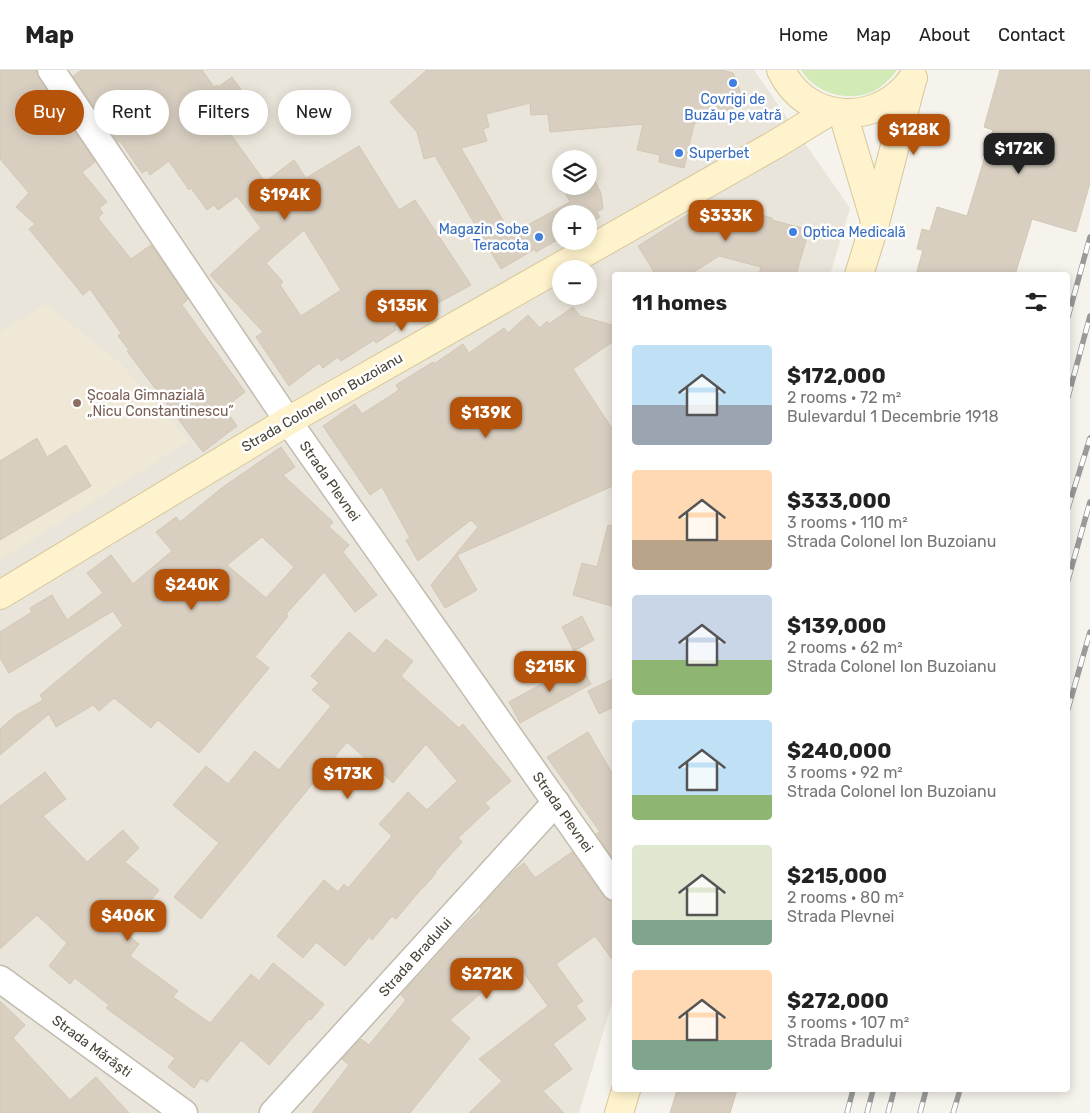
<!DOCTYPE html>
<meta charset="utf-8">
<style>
:root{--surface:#fff;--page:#f6f6f6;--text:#222;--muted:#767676;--line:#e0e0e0;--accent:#b45309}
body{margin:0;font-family:Rubik,sans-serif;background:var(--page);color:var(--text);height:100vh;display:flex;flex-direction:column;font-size:19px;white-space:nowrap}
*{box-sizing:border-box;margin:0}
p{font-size:16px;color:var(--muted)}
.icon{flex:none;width:28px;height:28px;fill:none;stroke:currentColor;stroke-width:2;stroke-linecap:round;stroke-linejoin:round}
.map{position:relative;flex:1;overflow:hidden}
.side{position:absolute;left:612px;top:202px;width:458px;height:820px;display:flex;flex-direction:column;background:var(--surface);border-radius:5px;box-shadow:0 2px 12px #0003}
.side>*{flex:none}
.guide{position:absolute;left:15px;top:20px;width:475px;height:45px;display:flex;gap:10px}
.buttons{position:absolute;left:552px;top:80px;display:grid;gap:10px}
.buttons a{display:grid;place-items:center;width:45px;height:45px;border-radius:50%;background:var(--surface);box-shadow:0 2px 12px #0003;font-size:25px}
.price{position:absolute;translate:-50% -42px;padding:0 11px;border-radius:10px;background:var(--accent);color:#fff;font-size:16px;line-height:32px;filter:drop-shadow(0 1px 2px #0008)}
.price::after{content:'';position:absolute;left:50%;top:30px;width:15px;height:11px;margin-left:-8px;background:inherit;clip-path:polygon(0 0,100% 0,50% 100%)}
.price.current{background:#222;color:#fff}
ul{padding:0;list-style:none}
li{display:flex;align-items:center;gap:15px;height:125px;padding:0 20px}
li span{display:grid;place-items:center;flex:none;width:140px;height:100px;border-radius:5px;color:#555}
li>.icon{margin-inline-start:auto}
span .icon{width:60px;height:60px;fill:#fffc;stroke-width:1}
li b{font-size:21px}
h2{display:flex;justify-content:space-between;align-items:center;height:60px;padding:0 20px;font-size:21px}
.pill{padding:0 18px;border-radius:22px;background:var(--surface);box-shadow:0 2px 12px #0003;font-size:18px;line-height:45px}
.pill.current{background:var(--accent);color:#fff}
header{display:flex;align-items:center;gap:30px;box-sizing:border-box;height:70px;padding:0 25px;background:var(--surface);border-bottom:1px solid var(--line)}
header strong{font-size:24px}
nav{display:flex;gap:28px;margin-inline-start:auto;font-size:18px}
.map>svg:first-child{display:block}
</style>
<header>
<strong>Map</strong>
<nav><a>Home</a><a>Map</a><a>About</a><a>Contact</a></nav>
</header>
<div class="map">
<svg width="1090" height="1043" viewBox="0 0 1090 1043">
<rect width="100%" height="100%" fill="#f6f3ec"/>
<!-- residential -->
<path fill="#eae5da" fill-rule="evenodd" d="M 0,0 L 754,0 L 850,138 L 830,205 L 615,205 L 615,923 L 579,1043 L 0,1043 ZM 561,89 L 589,89 L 589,116 L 561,116 ZM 561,144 L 589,144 L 589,171 L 561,171 ZM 561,199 L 589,199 L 589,226 L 561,226 Z"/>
<!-- education -->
<path fill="#efe8d6" d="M 46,234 L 121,294 L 189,371 L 0,490 L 0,263 Z"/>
<!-- green -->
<path fill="#d2eab5" d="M 801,0 L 897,0 C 891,8 883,16 874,21 C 849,33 816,24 801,0 Z"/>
<!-- building -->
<g fill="#d8cfc1" stroke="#d3c7b4" fill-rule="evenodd">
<path d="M 0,0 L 36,0 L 39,8 L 95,92 L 82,102 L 107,132 L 99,138 L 103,143 L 98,148 L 131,189 L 151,175 L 188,229 L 182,235 L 245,322 L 224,338 L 237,356 L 203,382 L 127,281 L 129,280 L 118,266 L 121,263 L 90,219 L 83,225 L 29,159 L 35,154 L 16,137 L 29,123 L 0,89 Z"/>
<path d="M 82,0 L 202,0 L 214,17 L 217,15 L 218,17 L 232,7 L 257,42 L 229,62 L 265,112 L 294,90 L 306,108 L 359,76 L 399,140 L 415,130 L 471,215 L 394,257 L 396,260 L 376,273 L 374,270 L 341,291 L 338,287 L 323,298 L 319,293 L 289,316 L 256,267 L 263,262 L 210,205 L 261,158 L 237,126 L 218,140 L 214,135 L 207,140 L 191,118 L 189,120 L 169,91 L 150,105 L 147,100 L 142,103 L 120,71 L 118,72 L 73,6 ZM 304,160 L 341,220 L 301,246 L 280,215 L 283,212 L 266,193 Z"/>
<path d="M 427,0 L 721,0 L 733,3 L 745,34 L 694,54 L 684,98 L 659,92 L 660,85 L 637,80 L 643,54 L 550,62 L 548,44 L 531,45 L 530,33 L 486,44 L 489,57 L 483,59 L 487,71 L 461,78 L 511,164 L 570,132 L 562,116 L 589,116 L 589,96 L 592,101 L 590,102 L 601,123 L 603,139 L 597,142 L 600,147 L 589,153 L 589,144 L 561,144 L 561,168 L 536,182 L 535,179 L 501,199 L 435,86 L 424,89 L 417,62 L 390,32 Z"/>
<path d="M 1000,0 L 1090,0 L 1090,113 L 1076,162 L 1032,149 L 1015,205 L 916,205 L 923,180 L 917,179 L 922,159 L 930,161 L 937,137 L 967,146 L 993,60 L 984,57 Z"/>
<path d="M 708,132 L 712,132 L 772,148 L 772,150 L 809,160 L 796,205 L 759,205 L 761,197 L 719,186 L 689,205 L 656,205 L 638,176 Z"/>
<path d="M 573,237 L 580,246 L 615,256 L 615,270 L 573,299 L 615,363 L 615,415 L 457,485 L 477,520 L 445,538 L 431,515 L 478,457 L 471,450 L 418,491 L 406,470 L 410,468 L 382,417 L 370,425 L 323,356 L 355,334 L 362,344 L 399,320 L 396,315 L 433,292 L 434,294 L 463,274 L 469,283 L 504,258 L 508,263 L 528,245 L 540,258 L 547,251 L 549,254 Z"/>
<path d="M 37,368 L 47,387 L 66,375 L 91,416 L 0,470 L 0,391 Z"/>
<path d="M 281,377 L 295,397 L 283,405 L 333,452 L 329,457 L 349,475 L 343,482 L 377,525 L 355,542 L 324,502 L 286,544 L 288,546 L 255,587 L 269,598 L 199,683 L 158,650 L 151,658 L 114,628 L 99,641 L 93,635 L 56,657 L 49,644 L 0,685 L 0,659 L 15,646 L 43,630 L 40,625 L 123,556 L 113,541 L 9,603 L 0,588 L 0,562 L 32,542 L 30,538 L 52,525 L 67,550 L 103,523 L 87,503 L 111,485 L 133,514 L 172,481 L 156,462 L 176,447 L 180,452 L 223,417 ZM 262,467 L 294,497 L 266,528 L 227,495 Z"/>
<path d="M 608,455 L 615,456 L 615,537 L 573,525 L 582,493 L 597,497 Z"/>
<path d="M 582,546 L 594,570 L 574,581 L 562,557 Z"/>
<path d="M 349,562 L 374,584 L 386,569 L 413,591 L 401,606 L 459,658 L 463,654 L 511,711 L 485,733 L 490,738 L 458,768 L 462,772 L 435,802 L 436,803 L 423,818 L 422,818 L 396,849 L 392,846 L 372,870 L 369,867 L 345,896 L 316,872 L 303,888 L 277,866 L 324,810 L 338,822 L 344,814 L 348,818 L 392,766 L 379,754 L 408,722 L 427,740 L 457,711 L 426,674 L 393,713 L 347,672 L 201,849 L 174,827 L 219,773 L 173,735 L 206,696 L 228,714 L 255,681 L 279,700 L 331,636 L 312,620 L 319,613 L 311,606 Z"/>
<path d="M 580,593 L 591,614 L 520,653 L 509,632 Z"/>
<path d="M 615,608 L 615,636 L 599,644 L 588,621 Z"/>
<path d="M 588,662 L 615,708 L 615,791 L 596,764 L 600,762 L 547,687 Z"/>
<path d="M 45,702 L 66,729 L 43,746 L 87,792 L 123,760 L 139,778 L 125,792 L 159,820 L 125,863 L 139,874 L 130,886 L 178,921 L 173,927 L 210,953 L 251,904 L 259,911 L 273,893 L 324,934 L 311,950 L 309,949 L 269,995 L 241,970 L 207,1012 L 201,1008 L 194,1018 L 168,997 L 175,988 L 106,938 L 109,935 L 75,908 L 70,914 L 49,896 L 67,873 L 37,845 L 0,879 L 0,736 Z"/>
<path d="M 572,782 L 603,826 L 608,830 L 615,832 L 615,893 L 595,866 L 556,894 L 583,931 L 576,936 L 586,949 L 553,974 L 572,999 L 543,1021 L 564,1043 L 469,1043 L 502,1011 L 479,989 L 548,936 L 523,902 L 517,907 L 510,898 L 450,950 L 470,968 L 410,1043 L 312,1043 L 349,995 L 342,989 L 361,969 L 369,975 L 406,930 L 401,925 L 465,855 L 481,840 L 480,838 L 513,802 L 524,793 L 535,808 Z"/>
<path d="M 0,931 L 25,955 L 13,968 L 70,1030 L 96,1007 L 129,1043 L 0,1043 Z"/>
<path d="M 677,1020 L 737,1020 L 730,1043 L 670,1043 Z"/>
</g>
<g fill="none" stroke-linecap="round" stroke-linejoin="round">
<defs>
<g id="street">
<path d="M 51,0 L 288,351 L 615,817"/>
<path d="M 0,909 L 184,1043"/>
<path d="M 273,1043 L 556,732"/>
</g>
<g id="secondary">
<path d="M 781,0 C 807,55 880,57 913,8"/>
<path d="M 843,44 L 875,151"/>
<path d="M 859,205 L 875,153 L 912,10"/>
<path d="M 0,525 L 288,351 L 776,74 L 830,41"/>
<path d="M 619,1043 L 626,1020"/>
</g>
</defs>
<!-- street casing -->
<use href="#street" stroke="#c2bbae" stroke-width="29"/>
<!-- secondary casing -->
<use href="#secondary" stroke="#d6c79b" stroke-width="30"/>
<!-- street -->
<use href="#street" stroke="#fff" stroke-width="26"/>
<!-- secondary -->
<use href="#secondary" stroke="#fff3cd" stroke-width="28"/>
<defs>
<g id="rail">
<path d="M 1068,247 L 1090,167"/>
<path d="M 1068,327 L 1090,246"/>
<path d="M 1068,438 L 1090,368"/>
<path d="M 1068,510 L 1090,432"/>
<path d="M 1068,639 L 1090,562"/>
<path d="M 847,1043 L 853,1020"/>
<path d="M 867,1043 L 873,1020"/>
<path d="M 888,1043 L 894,1020"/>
<path d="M 920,1043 L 926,1020"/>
<path d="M 953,1043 L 960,1020"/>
</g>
</defs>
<!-- rail casing -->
<use href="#rail" stroke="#9a9a9a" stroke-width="5.5"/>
<!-- rail -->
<use href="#rail" stroke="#fff" stroke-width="4" stroke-dasharray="11" stroke-linecap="butt"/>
</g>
<!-- markers -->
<g fill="#3f7fe0" stroke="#fff" stroke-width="2">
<circle cx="733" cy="13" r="5"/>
<circle cx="679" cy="83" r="5"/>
<circle cx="793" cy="162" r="5"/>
<circle cx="539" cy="167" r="5"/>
</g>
<circle fill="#8d6e63" stroke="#fff" stroke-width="2" cx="77" cy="333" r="5"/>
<g text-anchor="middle" stroke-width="5" stroke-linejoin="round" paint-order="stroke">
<!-- shop labels -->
<g font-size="14" fill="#366cbe" stroke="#fff" text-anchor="start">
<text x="733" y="34" text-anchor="middle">Covrigi de<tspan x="733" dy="16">Buzău pe vatră</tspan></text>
<text x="689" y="88">Superbet</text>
<text x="529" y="164" text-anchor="end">Magazin Sobe<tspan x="529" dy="16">Teracota</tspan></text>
<text x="803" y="167">Optica Medicală</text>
</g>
<!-- education labels -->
<g font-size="14" fill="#785e54" stroke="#fff" text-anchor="start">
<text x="87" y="330">Școala Gimnazială<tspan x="87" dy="16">„Nicu Constantinescu”</tspan></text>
</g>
<!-- street labels -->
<g font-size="14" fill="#4b4439" stroke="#fff">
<text transform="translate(322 332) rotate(-30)" y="5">Strada Colonel Ion Buzoianu</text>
<text transform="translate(330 411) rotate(55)" y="5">Strada Plevnei</text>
<text transform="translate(563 742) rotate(55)" y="5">Strada Plevnei</text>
<text transform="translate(415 887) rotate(-48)" y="5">Strada Bradului</text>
<text transform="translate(92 976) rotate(36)" y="5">Strada Mărăști</text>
</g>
</g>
</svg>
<div class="buttons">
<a><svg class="icon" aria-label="layers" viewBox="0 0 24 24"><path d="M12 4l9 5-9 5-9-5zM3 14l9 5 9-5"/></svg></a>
<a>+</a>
<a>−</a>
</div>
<b class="price" style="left:914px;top:86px">$128K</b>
<b class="price current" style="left:1019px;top:105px">$172K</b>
<b class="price" style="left:285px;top:151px">$194K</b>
<b class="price" style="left:726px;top:172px">$333K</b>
<b class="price" style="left:402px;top:262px">$135K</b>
<b class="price" style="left:486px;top:369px">$139K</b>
<b class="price" style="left:192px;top:541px">$240K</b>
<b class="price" style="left:550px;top:623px">$215K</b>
<b class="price" style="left:348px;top:730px">$173K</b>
<b class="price" style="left:128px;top:872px">$406K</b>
<b class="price" style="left:487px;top:930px">$272K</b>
<div class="guide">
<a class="pill current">Buy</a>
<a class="pill">Rent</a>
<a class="pill">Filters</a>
<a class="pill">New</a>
</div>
<section class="side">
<h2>11 homes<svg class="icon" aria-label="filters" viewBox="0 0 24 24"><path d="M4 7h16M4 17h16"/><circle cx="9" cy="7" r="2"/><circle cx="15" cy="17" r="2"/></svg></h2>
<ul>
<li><span style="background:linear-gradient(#bfe0f5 60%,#9aa5b1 0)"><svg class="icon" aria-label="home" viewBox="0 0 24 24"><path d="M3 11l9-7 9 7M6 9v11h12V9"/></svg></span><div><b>$172,000</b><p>2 rooms · 72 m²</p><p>Bulevardul 1 Decembrie 1918</p></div></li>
<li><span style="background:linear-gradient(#ffd9b3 70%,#b9a48a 0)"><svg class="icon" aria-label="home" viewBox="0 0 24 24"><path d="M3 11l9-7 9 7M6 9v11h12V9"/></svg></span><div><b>$333,000</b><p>3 rooms · 110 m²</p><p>Strada Colonel Ion Buzoianu</p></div></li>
<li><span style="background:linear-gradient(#c9d6e8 65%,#8fb573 0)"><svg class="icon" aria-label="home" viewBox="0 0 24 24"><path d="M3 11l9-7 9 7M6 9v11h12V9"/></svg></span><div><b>$139,000</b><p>2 rooms · 62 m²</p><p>Strada Colonel Ion Buzoianu</p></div></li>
<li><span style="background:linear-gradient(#bfe0f5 75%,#8fb573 0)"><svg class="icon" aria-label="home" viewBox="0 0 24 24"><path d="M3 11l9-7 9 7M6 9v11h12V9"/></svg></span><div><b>$240,000</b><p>3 rooms · 92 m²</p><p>Strada Colonel Ion Buzoianu</p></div></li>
<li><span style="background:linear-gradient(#dfe7d0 75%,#7fa58c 0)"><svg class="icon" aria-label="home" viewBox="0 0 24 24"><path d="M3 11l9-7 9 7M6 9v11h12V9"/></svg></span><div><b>$215,000</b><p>2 rooms · 80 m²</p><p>Strada Plevnei</p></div></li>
<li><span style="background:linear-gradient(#ffd9b3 70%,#7fa58c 0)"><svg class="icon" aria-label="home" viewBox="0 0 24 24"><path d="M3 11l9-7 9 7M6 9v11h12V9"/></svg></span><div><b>$272,000</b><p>3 rooms · 107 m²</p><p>Strada Bradului</p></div></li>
</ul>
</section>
</div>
